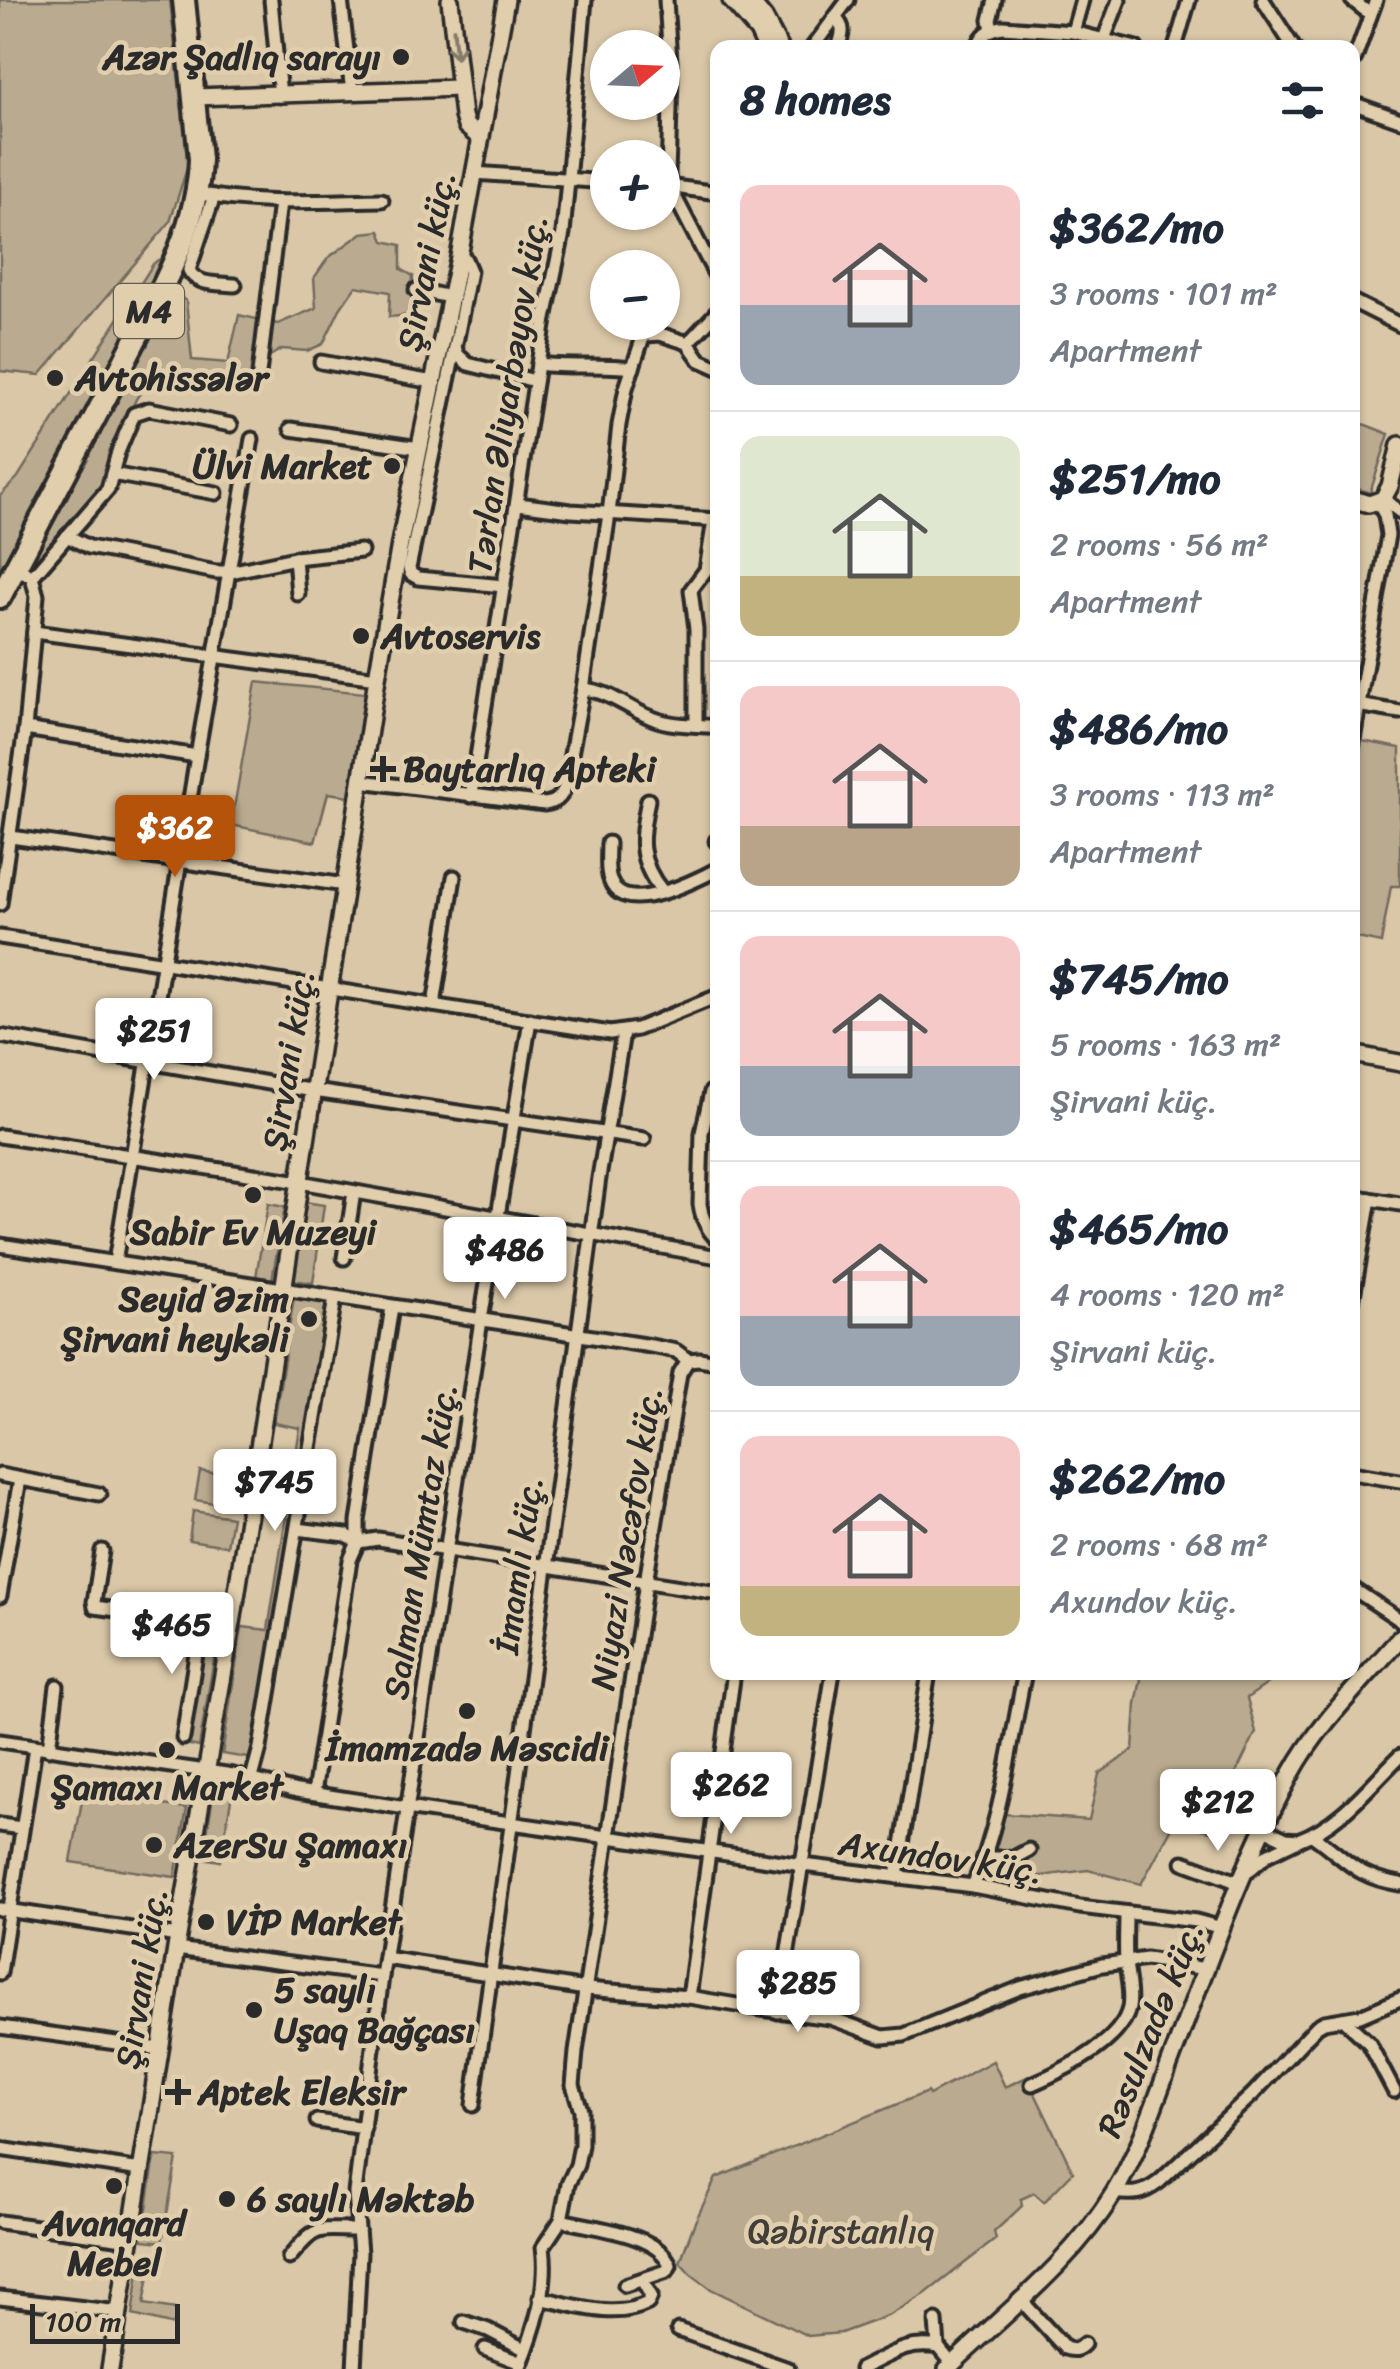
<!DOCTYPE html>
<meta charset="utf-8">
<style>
:root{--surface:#fff;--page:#f6f6f7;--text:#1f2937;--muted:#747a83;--line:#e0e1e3;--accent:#b45309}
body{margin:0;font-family:Sriracha,sans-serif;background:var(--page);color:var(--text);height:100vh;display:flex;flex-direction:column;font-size:38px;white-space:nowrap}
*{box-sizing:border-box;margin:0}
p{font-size:32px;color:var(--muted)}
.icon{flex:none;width:55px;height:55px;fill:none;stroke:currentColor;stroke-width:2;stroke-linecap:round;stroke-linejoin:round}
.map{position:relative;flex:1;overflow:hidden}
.side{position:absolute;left:710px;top:40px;width:650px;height:1640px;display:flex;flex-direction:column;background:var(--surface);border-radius:20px;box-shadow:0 2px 8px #0004}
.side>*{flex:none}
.needle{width:65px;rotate:71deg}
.buttons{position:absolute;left:590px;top:30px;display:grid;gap:20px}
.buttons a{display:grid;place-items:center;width:90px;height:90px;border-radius:50%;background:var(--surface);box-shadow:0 2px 8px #0004;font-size:50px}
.scale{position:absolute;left:30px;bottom:25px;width:150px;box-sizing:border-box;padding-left:10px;border:5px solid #2b2b2b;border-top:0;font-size:28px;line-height:35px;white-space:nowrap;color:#2b2b2b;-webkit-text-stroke:8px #e1ceac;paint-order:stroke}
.price{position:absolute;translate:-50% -85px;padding:0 22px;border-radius:10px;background:#fff;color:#222;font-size:32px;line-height:65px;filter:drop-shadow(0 2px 5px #0008)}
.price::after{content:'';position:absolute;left:50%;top:60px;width:30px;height:22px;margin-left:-15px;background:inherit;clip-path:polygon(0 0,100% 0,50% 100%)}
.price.current{background:var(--accent);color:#fff}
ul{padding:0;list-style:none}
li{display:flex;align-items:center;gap:30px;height:250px;padding:0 30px}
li+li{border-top:2px solid var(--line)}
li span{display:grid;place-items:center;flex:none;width:280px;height:200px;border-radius:20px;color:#555}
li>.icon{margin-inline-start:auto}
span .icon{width:120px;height:120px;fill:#fffc;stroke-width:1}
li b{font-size:42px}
h2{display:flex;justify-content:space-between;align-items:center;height:120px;padding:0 30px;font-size:42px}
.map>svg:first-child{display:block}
</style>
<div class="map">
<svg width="1400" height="2369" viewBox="0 0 1400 2369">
<rect width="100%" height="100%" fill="#dac7a7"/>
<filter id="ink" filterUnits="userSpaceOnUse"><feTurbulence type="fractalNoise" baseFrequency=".01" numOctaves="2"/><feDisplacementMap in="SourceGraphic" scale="20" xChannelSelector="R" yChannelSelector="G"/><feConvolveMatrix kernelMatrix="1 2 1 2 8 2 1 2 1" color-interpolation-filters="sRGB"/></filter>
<g filter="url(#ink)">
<!-- green -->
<g fill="#baab90" stroke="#726b5e" stroke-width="2.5">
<path d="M 0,0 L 170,0 L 188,165 L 170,222 L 40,375 L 0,371 Z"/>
<path d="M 997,35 L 1066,42 L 1065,47 L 987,47 L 991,38 Z"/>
<path d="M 380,231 L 384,241 L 401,245 L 401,269 L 413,276 L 411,315 L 389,317 L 390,292 L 356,286 L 340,309 L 323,344 L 307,351 L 282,349 L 256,364 L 242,395 L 154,372 L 136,399 L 110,458 L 103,482 L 36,569 L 30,563 L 170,291 L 186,301 L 192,360 L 228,363 L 239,315 L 278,324 L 316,308 L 314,278 L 328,258 L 362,233 Z"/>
<path d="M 158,260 L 164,260 L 87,413 L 0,573 L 0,496 L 18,477 L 153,264 Z"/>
<path d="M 1353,420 L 1389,434 L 1370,493 L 1353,487 Z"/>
<path d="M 256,682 L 365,693 L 349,796 L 328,793 L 315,842 L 231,825 Z"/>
<path d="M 1362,741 L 1400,748 L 1400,886 L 1391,886 L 1381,943 L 1353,937 L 1353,795 Z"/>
<path d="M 305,1202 L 324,1205 L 313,1283 L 293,1280 Z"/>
<path d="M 268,1204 L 285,1207 L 272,1280 L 256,1277 Z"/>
<path d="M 294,1297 L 326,1303 L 254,1759 L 222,1754 L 242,1627 L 268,1630 L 300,1428 L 274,1423 Z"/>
<path d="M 200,1471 L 239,1477 L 234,1506 L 195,1500 Z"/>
<path d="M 193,1511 L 232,1517 L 227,1546 L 189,1540 Z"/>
<path d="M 205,1632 L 218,1635 L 199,1747 L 186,1744 Z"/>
<path d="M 1138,1673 L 1283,1673 L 1247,1698 L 1256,1732 L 1233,1779 L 1215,1832 L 1175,1822 L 1141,1884 L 1088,1870 L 993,1882 L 990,1869 L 1004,1814 L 1089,1820 L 1099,1774 L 1133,1750 L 1136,1704 L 1141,1679 Z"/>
<path d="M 216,1777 L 244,1782 L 243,1789 L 233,1788 L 220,1861 L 203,1858 Z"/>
<path d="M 83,1795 L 187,1808 L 175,1877 L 71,1862 Z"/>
<path d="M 993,2061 L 1005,2087 L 1027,2077 L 1073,2172 L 1044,2202 L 1034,2193 L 1021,2199 L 1022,2206 L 994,2232 L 996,2239 L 925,2294 L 890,2315 L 841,2333 L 808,2336 L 711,2289 L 691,2274 L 680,2262 L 694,2224 L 716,2178 L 927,2092 L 929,2095 Z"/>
<path d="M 155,2156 L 177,2158 L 162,2242 L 142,2240 Z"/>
<path d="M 141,2256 L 152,2258 L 144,2304 L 176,2309 L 174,2325 L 133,2315 Z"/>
</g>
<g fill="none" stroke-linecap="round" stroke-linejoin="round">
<defs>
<g id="street">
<path d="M 271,0 L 280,96"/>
<path d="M 341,0 L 352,92"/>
<path d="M 666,0 L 671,76 L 668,175 L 670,187 L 718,280"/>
<path d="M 1263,0 L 1294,48"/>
<path d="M 1352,0 L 1370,14"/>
<path d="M 835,19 C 846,26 842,36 838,48"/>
<path d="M 992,29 L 990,20 L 995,0"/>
<path d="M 1073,32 L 1082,0"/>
<path d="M 1104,39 L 1119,0"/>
<path d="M 812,48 L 848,0"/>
<path d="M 977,48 C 982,34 989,29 1003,27 L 1073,32 L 1136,48"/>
<path d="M 1175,48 L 1189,0"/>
<path d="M 1352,57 L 1355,58 L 1376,0"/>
<path d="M 1352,103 L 1400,120"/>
<path d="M 474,173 L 608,182"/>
<path d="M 667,186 L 718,193"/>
<path d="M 197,193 C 257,206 321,201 382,200"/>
<path d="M 214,196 L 189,270 C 196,286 219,283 235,285"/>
<path d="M 459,257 L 465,259 L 470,271 L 455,348 L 458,355 L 468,364 L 535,381"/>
<path d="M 416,290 L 450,297"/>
<path d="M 1352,301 L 1400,325"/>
<path d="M 688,343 L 700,360 L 718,368"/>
<path d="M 455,348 L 409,568 L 411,574 L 418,578 L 504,586"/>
<path d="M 321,362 L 433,382"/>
<path d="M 538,364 C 570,368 601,364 633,368"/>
<path d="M 259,374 L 280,202"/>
<path d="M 291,429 L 419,448"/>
<path d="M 112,474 L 216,493"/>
<path d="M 1383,499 L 1400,512"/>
<path d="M 518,504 L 571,511 L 718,520"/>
<path d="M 67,536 L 89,547 L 216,572 L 230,572 L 295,558 L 361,551"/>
<path d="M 295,558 L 298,594"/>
<path d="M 32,577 L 108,489 L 118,452 L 134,414 L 149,409 L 231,425"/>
<path d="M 34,632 L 377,678"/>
<path d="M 583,689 C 610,691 628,709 652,718 C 672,726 696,725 718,727"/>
<path d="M 1357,705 L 1400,712"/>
<path d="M 696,725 L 696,629 L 691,590 L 706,570 L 714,520"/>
<path d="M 25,729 L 197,756"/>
<path d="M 1352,746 L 1388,535 L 1385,515 L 1378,503"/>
<path d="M 361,781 L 545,804 C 556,802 561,798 565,787 L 583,689 L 609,514 L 619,425 L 626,388 L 642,340 L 646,335 L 660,334 L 688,343 L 718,311"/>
<path d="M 471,796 L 545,319 L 563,233 L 585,0"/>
<path d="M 648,800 C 640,837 637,861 663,892"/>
<path d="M 11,837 L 345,885"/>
<path d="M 716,841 L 718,841"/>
<path d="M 608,843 C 608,858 605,877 615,889 C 634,912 697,880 718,869"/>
<path d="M 0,904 L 25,729 L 37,596 L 32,577 L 16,567"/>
<path d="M 0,937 L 610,1033 L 637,1029 L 718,996"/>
<path d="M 434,1005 L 454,877"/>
<path d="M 0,1036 L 314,1091 L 644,1139"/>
<path d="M 711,1092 L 702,1133 L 700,1204 C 702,1219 707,1230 718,1240"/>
<path d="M 0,1136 L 300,1182 L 718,1257"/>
<path d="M 1352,1196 L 1400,1204"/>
<path d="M 0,1245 L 651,1346 L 676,1351 L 688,1360 L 699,1359 L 718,1362"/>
<path d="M 344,1258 L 354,1192"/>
<path d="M 115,1262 L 197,756 L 252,439"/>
<path d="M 1352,1302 L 1370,1199"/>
<path d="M 1352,1473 L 1400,1481"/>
<path d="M 0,1475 L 99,1494"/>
<path d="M 297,1529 L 346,1535 L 358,1542"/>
<path d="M 358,1542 L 378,1539 L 718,1593"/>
<path d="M 102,1551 L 94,1602 L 95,1607 L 231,1626"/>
<path d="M 1352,1588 L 1400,1620"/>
<path d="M 0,1596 L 20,1479"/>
<path d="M 183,1738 L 201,1622"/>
<path d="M 0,1741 L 233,1775 L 297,1791 L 406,1808 L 803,1865 L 973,1886 L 1080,1907 L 1196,1921 L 1222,1928"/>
<path d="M 49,1749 L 57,1686"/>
<path d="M 252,1778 L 260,1748 L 335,1298"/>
<path d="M 314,1793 L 350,1560 L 358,1542 L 358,1521 L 392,1307"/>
<path d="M 0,1825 L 21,1828"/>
<path d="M 1312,1835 C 1347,1859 1354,1877 1400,1884"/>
<path d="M 1298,1840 C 1340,1825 1369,1786 1400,1756"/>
<path d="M 984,1858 L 1014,1858 L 1029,1850"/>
<path d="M 1183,1862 L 1240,1883"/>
<path d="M 1247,1872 L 1267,1855 L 1298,1840 L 1286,1839 L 1265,1829"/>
<path d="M 897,1877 L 929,1672"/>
<path d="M 973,1886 C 1002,1820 1010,1743 1025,1672"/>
<path d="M 0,1909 L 178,1936"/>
<path d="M 176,1949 L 382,1976"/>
<path d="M 385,1958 L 586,1989 L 689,1997 L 761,2009 L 831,2018 L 883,2037 L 904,2035 L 1020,1988 L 1102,1965 L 1147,1959 L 1205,1969"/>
<path d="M 0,1973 L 35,1747"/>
<path d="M 689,1997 L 734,1672"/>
<path d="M 778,2012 L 833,1672"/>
<path d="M 1343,2019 L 1369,2043 L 1394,2091"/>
<path d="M 0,2027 L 160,2049"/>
<path d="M 1032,2084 C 1062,2071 1121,2043 1129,2008 C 1132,1993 1127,1976 1126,1961 C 1125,1945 1126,1929 1126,1913"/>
<path d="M 473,2105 L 599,1178 L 623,1033"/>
<path d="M 317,2121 L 364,2128"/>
<path d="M 0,2149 L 141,2170"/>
<path d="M 1114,2192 C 1134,2195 1143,2194 1159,2182 L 1253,2094 L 1317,2026 L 1324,2022 L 1360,2016 L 1400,1999"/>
<path d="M 561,2220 C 592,2228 658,2233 670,2265 L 667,2271 L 625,2285"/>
<path d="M 0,2222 L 131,2240"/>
<path d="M 289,2258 C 317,2224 315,2230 358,2230"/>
<path d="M 0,2298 L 119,2312"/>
<path d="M 540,2298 C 574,2305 615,2320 648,2303 L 651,2296 L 642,2280"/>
<path d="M 1020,2299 L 1065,2348 C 1074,2351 1078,2350 1084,2344"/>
<path d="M 936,2321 L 938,2347"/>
<path d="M 464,2322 L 488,2330 L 526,2350"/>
<path d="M 678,2330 L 788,2369"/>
<path d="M 485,2349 L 521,2363"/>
<path d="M 354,2369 L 360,2253 L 355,2193 L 382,1976 L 481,1320 L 530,1020"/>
<path d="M 519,2369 C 534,2332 549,2287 543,2247 L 561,2220 L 568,2184 L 577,2165 L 581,2145 L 581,2110 L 573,2085 L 576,2052 L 646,1582 L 680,1373 L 688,1360"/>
<path d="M 861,2369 C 889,2356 906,2341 938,2347 L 952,2364"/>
</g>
<g id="secondary">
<path d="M 450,0 L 463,116 L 466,126 L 480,138"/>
<path d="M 731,0 L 758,31 L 766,48"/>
<path d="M 749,0 L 764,18 L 780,48"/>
<path d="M 195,97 L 459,88"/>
<path d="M 1352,499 L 1369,504 L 1383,499 L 1390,486 L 1400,445"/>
<path d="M 1352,1054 L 1400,1063"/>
<path d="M 110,2369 L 178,1936 L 233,1617 L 377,678 L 401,538 L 459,257 L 506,0"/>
<path d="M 947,2369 C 1005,2313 1072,2262 1114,2193 C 1141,2148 1157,2096 1176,2047 C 1211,1955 1244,1861 1291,1774 C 1318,1724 1363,1681 1400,1638"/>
</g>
<path id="highway" d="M 0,597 C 41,520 82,443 122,366 C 154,302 198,233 200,159 L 184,0"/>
</defs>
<!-- street casing -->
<use href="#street" stroke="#2b2b2b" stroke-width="19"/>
<!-- secondary casing -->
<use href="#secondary" stroke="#2b2b2b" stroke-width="22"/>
<!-- highway casing -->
<use href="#highway" stroke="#2b2b2b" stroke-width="28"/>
<!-- street -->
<use href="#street" stroke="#e1ceac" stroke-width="11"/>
<!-- secondary -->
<use href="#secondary" stroke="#e1ceac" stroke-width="15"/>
<!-- highway -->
<use href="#highway" stroke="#e1ceac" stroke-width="20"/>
</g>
<!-- one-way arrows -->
<defs><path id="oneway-shaft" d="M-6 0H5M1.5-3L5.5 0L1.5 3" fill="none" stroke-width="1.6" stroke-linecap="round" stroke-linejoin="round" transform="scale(2.5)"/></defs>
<use stroke="#867c6c" href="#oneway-shaft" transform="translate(455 44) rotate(84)"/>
</g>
<!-- markers -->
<g fill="#2b2b2b" stroke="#e1ceac" stroke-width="4">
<circle cx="401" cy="57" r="10"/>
<circle cx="55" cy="378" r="10"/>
<circle cx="392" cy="466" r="10"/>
<circle cx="361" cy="636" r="10"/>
<path d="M378 754h10v10h10v10h-10v10h-10v-10h-10v-10h10z"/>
<circle cx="253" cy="1195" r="10"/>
<circle cx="309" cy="1319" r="10"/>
<circle cx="467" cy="1711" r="10"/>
<circle cx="167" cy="1750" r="10"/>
<circle cx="154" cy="1845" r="10"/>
<circle cx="206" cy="1922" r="10"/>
<circle cx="254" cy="2010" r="10"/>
<path d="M173 2077h10v10h10v10h-10v10h-10v-10h-10v-10h10z"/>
<circle cx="114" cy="2186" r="10"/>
<circle cx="227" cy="2199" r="10"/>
</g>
<g text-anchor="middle" stroke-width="9" stroke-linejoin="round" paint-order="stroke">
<!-- shield labels -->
<rect fill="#e1ceac" stroke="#625c52" stroke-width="2.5" x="114" y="284" width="70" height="54" rx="8"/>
<g font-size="32" font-weight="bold" fill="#2b2b2b">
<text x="149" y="322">M4</text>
</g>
<!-- poi labels -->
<g font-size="35" font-weight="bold" fill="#2b2b2b" stroke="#e1ceac" text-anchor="start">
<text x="381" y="69" text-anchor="end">Azər Şadlıq sarayı</text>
<text x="75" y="390">Avtohissələr</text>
<text x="372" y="478" text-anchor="end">Ülvi Market</text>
<text x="381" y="648">Avtoservis</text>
<text x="403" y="781">Baytarlıq Apteki</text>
<text x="253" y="1244" text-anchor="middle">Sabir Ev Muzeyi</text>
<text x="289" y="1311" text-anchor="end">Seyid Əzim<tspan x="289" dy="40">Şirvani heykəli</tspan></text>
<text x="467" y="1760" text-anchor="middle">İmamzadə Məscidi</text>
<text x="167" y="1799" text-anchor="middle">Şamaxı Market</text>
<text x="174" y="1857">AzerSu Şamaxı</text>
<text x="226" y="1934">VİP Market</text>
<text x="274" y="2002">5 saylı<tspan x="274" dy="40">Uşaq Bağçası</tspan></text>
<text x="198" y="2104">Aptek Eleksir</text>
<text x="247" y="2211">6 saylı Məktəb</text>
<text x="114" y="2235" text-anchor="middle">Avanqard<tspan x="114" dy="40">Mebel</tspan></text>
</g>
<!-- street labels -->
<g font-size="35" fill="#2b2b2b" stroke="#e1ceac">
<text transform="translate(426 261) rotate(-79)" y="12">Şirvani küç.</text>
<text transform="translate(507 394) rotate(-81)" y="12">Tərlan Əliyarbəyov küç.</text>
<text transform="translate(288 1060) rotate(-81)" y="12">Şirvani küç.</text>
<text transform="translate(626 1538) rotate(-81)" y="12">Niyazi Nəcəfov küç.</text>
<text transform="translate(420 1541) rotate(-81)" y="12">Salman Mümtaz küç.</text>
<text transform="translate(518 1565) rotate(-82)" y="12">İmamlı küç.</text>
<text transform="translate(941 1857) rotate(8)" y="12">Axundov küç.</text>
<text transform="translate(141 1978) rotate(-81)" y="12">Şirvani küç.</text>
<text transform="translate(1150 2029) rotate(-68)" y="12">Rəsulzadə küç.</text>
</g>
<!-- park labels -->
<g font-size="35" fill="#403e3a" stroke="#e1ceac">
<text x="841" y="2243">Qəbirstanlıq</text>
</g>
</g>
</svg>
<div class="buttons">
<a><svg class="needle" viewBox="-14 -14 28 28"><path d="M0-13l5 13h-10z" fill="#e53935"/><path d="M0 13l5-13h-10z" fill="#747a83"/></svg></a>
<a>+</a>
<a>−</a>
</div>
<div class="scale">100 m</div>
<b class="price current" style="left:175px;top:880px">$362</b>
<b class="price" style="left:154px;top:1083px">$251</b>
<b class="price" style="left:505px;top:1302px">$486</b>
<b class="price" style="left:275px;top:1534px">$745</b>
<b class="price" style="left:172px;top:1677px">$465</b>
<b class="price" style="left:731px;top:1837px">$262</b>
<b class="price" style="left:1218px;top:1854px">$212</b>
<b class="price" style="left:798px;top:2035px">$285</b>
<section class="side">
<h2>8 homes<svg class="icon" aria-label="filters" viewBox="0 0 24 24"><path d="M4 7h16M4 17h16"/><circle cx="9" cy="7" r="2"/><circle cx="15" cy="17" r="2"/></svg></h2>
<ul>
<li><span style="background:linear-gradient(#f6c9c9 60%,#9aa5b1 0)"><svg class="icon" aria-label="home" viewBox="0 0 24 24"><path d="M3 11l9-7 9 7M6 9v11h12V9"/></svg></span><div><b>$362/mo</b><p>3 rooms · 101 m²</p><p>Apartment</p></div></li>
<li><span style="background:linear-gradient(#dfe7d0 70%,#c2b280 0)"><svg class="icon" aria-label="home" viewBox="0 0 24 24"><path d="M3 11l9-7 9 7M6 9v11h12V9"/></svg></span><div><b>$251/mo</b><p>2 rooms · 56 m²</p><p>Apartment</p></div></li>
<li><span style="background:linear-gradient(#f6c9c9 70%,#b9a48a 0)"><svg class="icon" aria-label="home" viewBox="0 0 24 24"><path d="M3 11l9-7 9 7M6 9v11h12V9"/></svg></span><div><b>$486/mo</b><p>3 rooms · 113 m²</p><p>Apartment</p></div></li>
<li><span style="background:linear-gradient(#f6c9c9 65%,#9aa5b1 0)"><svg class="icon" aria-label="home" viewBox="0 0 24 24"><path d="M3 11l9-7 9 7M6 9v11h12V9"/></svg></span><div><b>$745/mo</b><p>5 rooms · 163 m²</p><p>Şirvani küç.</p></div></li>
<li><span style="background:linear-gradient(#f6c9c9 65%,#9aa5b1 0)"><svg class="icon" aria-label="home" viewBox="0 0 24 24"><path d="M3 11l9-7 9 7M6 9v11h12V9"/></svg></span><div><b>$465/mo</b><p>4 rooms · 120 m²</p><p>Şirvani küç.</p></div></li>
<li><span style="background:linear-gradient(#f6c9c9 75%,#c2b280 0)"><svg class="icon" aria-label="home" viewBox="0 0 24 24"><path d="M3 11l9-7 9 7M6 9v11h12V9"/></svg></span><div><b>$262/mo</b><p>2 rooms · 68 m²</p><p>Axundov küç.</p></div></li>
</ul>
</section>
</div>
